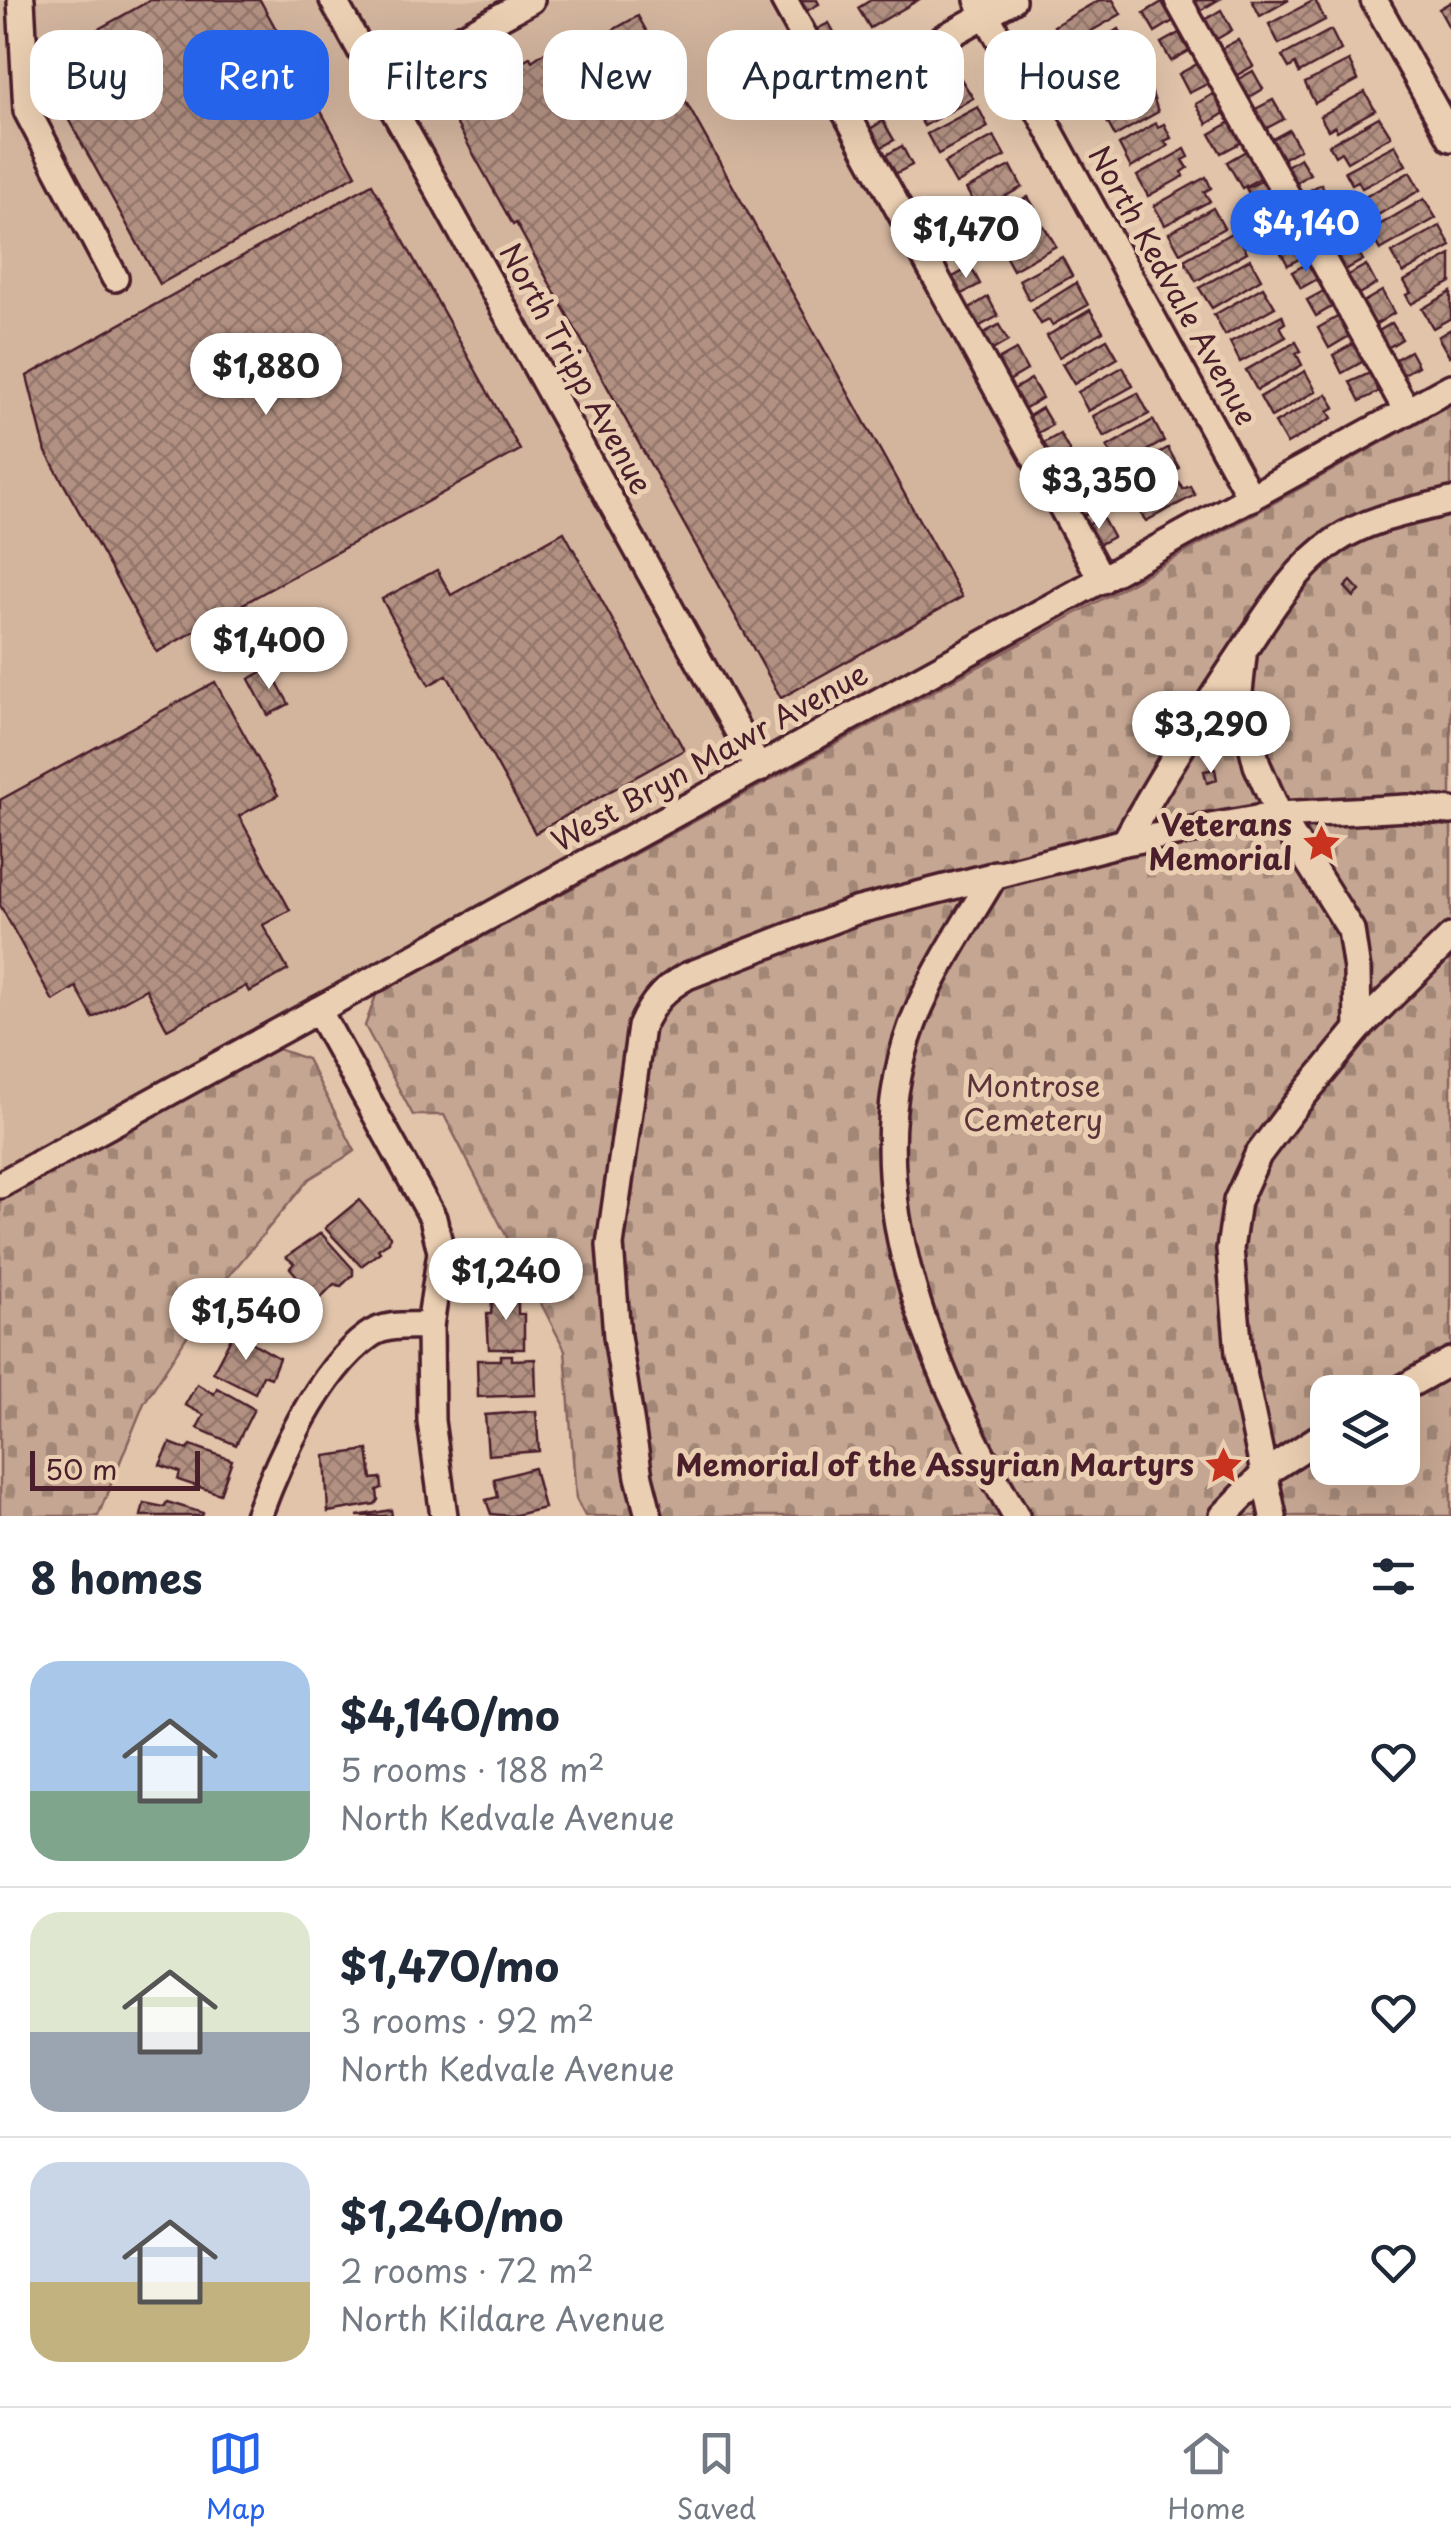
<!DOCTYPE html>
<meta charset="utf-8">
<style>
:root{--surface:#fff;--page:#f2f2f3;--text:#1f2937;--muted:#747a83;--line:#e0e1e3;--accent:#2563eb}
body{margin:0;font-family:"Playpen Sans",sans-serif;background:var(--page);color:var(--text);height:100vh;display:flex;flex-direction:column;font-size:38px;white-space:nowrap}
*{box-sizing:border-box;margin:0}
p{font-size:32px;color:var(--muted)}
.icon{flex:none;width:55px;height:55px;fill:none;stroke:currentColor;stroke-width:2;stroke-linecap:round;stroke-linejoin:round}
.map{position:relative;height:1516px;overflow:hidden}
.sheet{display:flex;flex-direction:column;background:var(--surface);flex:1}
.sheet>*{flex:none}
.hud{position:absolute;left:30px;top:30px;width:1392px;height:90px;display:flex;gap:20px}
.controls{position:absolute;left:1310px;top:1375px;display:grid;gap:20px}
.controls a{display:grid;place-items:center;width:110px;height:110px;border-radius:20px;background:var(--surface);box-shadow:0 10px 40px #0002;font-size:50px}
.scale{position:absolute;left:30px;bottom:25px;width:170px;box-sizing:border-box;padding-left:10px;border:5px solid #4a1f2b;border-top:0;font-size:28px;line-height:35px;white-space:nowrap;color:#4a1f2b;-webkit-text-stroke:8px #ebcfb2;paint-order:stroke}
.price{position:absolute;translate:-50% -85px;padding:0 22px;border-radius:35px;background:#fff;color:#222;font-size:32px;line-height:65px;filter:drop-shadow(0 2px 5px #0008)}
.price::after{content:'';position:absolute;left:50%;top:60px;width:30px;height:22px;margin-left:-15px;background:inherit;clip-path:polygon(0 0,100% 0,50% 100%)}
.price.on{background:var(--accent);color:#fff}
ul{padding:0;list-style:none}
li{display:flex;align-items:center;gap:30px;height:250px;padding:0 30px}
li+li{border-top:2px solid var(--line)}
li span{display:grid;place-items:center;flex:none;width:280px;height:200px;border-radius:30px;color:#555}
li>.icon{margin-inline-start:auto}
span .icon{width:120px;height:120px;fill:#fffc;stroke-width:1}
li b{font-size:42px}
h2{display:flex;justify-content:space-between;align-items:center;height:120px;padding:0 30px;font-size:42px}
.tag{padding:0 35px;border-radius:30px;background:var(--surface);box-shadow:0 10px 40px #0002;font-size:35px;line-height:90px}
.tag.on{background:var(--accent);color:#fff}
.menu{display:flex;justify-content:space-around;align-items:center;height:140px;border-top:2px solid var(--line);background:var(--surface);font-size:28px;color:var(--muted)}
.menu a{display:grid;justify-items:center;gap:5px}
.menu .on{color:var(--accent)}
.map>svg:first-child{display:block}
</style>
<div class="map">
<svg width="1451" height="1516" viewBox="0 0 1451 1516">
<defs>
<pattern id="cemetery-stones" width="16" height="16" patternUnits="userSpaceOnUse" patternTransform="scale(2.5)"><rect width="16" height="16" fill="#c5a692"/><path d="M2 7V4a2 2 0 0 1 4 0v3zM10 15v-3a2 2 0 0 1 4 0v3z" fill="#a28777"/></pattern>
<pattern id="building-cross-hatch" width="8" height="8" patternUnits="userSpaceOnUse" patternTransform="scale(2.5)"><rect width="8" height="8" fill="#b29182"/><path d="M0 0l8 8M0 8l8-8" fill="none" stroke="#93766b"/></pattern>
</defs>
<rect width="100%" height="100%" fill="#e1c4aa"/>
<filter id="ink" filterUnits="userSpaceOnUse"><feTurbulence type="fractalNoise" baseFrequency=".01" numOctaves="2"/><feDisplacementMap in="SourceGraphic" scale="20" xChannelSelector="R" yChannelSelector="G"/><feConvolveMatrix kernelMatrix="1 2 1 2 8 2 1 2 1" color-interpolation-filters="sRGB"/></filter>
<g filter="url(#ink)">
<!-- built -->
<path fill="#d3b59e" d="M 0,0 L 771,0 L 1087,572 L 0,1170 Z"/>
<!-- cemetery -->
<g fill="url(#cemetery-stones)" stroke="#88625e" stroke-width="2.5" fill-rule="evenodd">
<path d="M 1451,404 L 1451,1516 L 585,1516 L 576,1499 L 565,1350 L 444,1115 L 413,1115 L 365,1026 L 376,995 L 1095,603 ZM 1328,1392 L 1402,1392 L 1402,1468 L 1328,1468 Z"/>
<path d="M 278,1049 L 307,1059 L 355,1151 L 309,1179 L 214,1294 L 144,1403 L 98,1516 L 0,1516 L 0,1199 Z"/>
</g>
<!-- building -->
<g fill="url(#building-cross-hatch)" stroke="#4a1f2b" stroke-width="2.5">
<path d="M 151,0 L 260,0 L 356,175 L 160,284 L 37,63 Z"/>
<path d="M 797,0 L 817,0 L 819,4 L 801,14 Z"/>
<path d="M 871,0 L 918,0 L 870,28 L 858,8 Z"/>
<path d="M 1099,0 L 1113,0 L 1121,14 L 1065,46 L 1054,26 Z"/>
<path d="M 1188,0 L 1218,0 L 1196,13 Z"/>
<path d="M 1252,0 L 1289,0 L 1260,16 Z"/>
<path d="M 1315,0 L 1325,20 L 1279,44 L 1269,24 Z"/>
<path d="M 1162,2 L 1173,21 L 1155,32 L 1144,13 Z"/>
<path d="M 1451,2 L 1451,29 L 1450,29 L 1439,9 Z"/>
<path d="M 1221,10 L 1232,30 L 1212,42 L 1201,22 Z"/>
<path d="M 638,16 L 962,597 L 781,698 L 516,223 L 513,225 L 455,121 L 471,112 L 464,99 L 476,93 L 473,88 L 530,57 L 532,61 L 569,35 L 577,50 Z"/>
<path d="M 829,23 L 844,50 L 828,59 L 813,31 Z"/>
<path d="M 1119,29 L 1129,49 L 1081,75 L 1070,55 Z"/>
<path d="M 1331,30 L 1341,50 L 1299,73 L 1295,64 L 1289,68 L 1282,56 Z"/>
<path d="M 1179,33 L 1189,51 L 1171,61 L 1161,43 Z"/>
<path d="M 1238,40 L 1253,66 L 1232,78 L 1217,51 Z"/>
<path d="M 1137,59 L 1147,79 L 1098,105 L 1087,86 Z"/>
<path d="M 1349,61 L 1358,80 L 1315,103 L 1305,83 Z"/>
<path d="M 1199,63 L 1209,83 L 1189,93 L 1179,74 Z"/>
<path d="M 1253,71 L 1263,89 L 1245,100 L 1235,81 Z"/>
<path d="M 961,79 L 973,98 L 924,126 L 912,106 Z"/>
<path d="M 1151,90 L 1158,112 L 1115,136 L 1104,116 Z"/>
<path d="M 1365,92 L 1375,110 L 1337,131 L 1335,126 L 1328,130 L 1320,116 Z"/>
<path d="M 1215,93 L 1226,112 L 1207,124 L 1196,104 Z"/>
<path d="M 1273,100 L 1284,119 L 1261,131 L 1250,112 Z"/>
<path d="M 978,107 L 988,127 L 938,154 L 927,134 Z"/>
<path d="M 1379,117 L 1391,136 L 1347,162 L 1341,152 L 1335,156 L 1329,145 Z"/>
<path d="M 883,121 L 894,140 L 875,151 L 865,132 Z"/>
<path d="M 1231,122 L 1242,142 L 1221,153 L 1210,134 Z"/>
<path d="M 1156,123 L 1158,127 L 1164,124 L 1171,138 L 1164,141 L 1168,146 L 1131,168 L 1119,145 Z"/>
<path d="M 1289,130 L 1300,149 L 1280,160 L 1269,141 Z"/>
<path d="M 994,136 L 1005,156 L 956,184 L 944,163 Z"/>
<path d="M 1395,145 L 1406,165 L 1362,188 L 1358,181 L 1352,184 L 1345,171 Z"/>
<path d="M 902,146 L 912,165 L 891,176 L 881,158 Z"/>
<path d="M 1185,149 L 1189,157 L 1183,160 L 1188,168 L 1182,172 L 1184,176 L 1148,196 L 1137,176 Z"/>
<path d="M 1246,151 L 1264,176 L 1242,188 L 1227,162 Z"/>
<path d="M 1300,158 L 1310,174 L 1292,186 L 1282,169 Z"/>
<path d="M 1011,166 L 1022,187 L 979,211 L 966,189 Z"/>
<path d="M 1410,172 L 1420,190 L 1376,216 L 1365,197 Z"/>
<path d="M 1206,177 L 1211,188 L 1204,192 L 1210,201 L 1165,225 L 1154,206 Z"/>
<path d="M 1263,180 L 1271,196 L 1255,205 L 1246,188 Z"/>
<path d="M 372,184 L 520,450 L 157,652 L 46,452 L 27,376 Z"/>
<path d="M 1321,184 L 1332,202 L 1309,215 L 1298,197 Z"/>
<path d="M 1028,197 L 1039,215 L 993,242 L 983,223 Z"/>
<path d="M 1424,199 L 1436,218 L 1380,250 L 1369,231 Z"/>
<path d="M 1278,207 L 1289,226 L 1270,237 L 1259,218 Z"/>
<path d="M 933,208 L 942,225 L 925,235 L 915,219 Z"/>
<path d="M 1213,208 L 1224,228 L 1180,253 L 1169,233 Z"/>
<path d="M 1340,220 L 1346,233 L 1325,243 L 1318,230 Z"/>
<path d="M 1044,226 L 1056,246 L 1013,270 L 1002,250 Z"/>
<path d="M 1440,226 L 1451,246 L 1403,273 L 1392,253 Z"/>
<path d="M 1235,231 L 1247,252 L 1196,281 L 1184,260 Z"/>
<path d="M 1294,234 L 1306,255 L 1288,265 L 1276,244 Z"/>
<path d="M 954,236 L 963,252 L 942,263 L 933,247 Z"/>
<path d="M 1350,238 L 1363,260 L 1341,272 L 1329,250 Z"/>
<path d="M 1451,255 L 1451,282 L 1411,304 L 1406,295 L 1411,293 L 1404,281 Z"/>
<path d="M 1062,257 L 1072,276 L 1029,300 L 1019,280 Z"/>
<path d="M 1250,259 L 1261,279 L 1212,308 L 1199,288 Z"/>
<path d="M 1310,262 L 1319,278 L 1301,288 L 1292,272 Z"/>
<path d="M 1366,265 L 1376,284 L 1355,296 L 1345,277 Z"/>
<path d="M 971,267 L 980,284 L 960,295 L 951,278 Z"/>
<path d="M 1076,283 L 1088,305 L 1052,325 L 1049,320 L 1041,324 L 1033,310 Z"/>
<path d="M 1263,287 L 1275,307 L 1225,335 L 1214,315 Z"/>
<path d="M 1324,291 L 1333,306 L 1316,316 L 1307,300 Z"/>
<path d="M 1382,291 L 1394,313 L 1373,326 L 1360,304 Z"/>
<path d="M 1451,292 L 1451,318 L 1433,328 L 1422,309 Z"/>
<path d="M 988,297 L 998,316 L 978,327 L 968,309 Z"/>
<path d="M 1090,310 L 1103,331 L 1059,357 L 1047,336 Z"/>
<path d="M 1282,315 L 1285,323 L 1280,326 L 1286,337 L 1240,362 L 1230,342 Z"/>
<path d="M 1341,315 L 1351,335 L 1329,348 L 1318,328 Z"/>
<path d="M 1392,323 L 1402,339 L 1384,350 L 1374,334 Z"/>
<path d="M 999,325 L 1008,341 L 989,352 L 980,335 Z"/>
<path d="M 1451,329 L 1451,355 L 1449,356 L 1438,337 Z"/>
<path d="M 1107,339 L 1118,358 L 1074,384 L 1062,364 Z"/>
<path d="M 1296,342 L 1301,351 L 1296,353 L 1302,365 L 1257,390 L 1246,370 Z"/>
<path d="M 1355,343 L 1364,361 L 1342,373 L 1333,355 Z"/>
<path d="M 1016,350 L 1027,370 L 1007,382 L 996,361 Z"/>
<path d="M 1410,351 L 1418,366 L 1400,376 L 1392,361 Z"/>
<path d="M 1123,367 L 1133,386 L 1088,411 L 1078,392 Z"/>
<path d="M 1305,371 L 1316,391 L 1271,417 L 1260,397 Z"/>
<path d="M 1372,372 L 1382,390 L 1360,401 L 1350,382 Z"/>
<path d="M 1031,379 L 1042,398 L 1022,410 L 1011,391 Z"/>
<path d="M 1138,393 L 1149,414 L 1104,437 L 1093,416 Z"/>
<path d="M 1327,394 L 1335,407 L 1328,411 L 1332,418 L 1287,444 L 1275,423 Z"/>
<path d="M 1042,408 L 1052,425 L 1036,434 L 1026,418 Z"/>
<path d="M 1153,420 L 1164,441 L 1118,467 L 1107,447 Z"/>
<path d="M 1060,434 L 1070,452 L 1052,462 L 1042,444 Z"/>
<path d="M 1168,448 L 1179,468 L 1128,495 L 1117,476 Z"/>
<path d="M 1077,460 L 1088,481 L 1068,491 L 1057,471 Z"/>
<path d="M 1176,478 L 1183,489 L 1190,486 L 1195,495 L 1146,521 L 1132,502 Z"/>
<path d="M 1099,487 L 1107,502 L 1082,517 L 1071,499 L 1089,488 L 1092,491 Z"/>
<path d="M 1102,517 L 1113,537 L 1096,546 L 1085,527 Z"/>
<path d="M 564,532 L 684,750 L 535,833 L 447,675 L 429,685 L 382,599 L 437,570 L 451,595 Z"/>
<path d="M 1351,581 L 1360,591 L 1354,597 L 1345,587 Z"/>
<path d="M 269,668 L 289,704 L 268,715 L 249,679 Z"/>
<path d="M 215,682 L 278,795 L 239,816 L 290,910 L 263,925 L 288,970 L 249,992 L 246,986 L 167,1029 L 146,989 L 93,1018 L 76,987 L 53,1001 L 0,905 L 0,800 Z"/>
<path d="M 1215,769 L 1217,780 L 1207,783 L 1204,771 Z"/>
<path d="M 359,1200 L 390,1236 L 389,1242 L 378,1249 L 380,1252 L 361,1266 L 325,1228 Z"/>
<path d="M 321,1233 L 353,1269 L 353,1275 L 341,1286 L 334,1284 L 318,1300 L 290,1268 L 294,1263 L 286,1257 Z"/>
<path d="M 276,1279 L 316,1313 L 303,1327 L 294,1322 L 284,1335 L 251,1309 Z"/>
<path d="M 493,1292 L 518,1292 L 518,1314 L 524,1314 L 524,1349 L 489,1349 L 487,1314 L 491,1314 Z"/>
<path d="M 234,1332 L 279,1358 L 271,1378 L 263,1375 L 255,1393 L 213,1372 Z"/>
<path d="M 501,1355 L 512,1355 L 512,1360 L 535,1359 L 536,1395 L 478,1397 L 477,1360 L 501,1360 Z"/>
<path d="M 197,1384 L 214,1394 L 217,1388 L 254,1409 L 236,1445 L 197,1428 L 204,1415 L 185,1405 Z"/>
<path d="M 536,1411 L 539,1451 L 488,1455 L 485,1415 Z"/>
<path d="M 170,1443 L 188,1450 L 191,1445 L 232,1460 L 220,1494 L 178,1480 L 180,1472 L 160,1465 Z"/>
<path d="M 368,1450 L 372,1479 L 381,1478 L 382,1488 L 377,1490 L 378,1500 L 375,1504 L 328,1512 L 325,1456 Z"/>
<path d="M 534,1468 L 544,1508 L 512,1516 L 491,1514 L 486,1500 L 498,1497 L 494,1479 Z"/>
<path d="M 167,1502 L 203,1513 L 202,1516 L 141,1516 L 144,1503 L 164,1507 Z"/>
<path d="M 391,1510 L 392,1516 L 357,1516 Z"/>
</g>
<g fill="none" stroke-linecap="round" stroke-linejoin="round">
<defs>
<g id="minor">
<path d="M 21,0 L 27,111 L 115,278"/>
<path d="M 333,0 L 759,769"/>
<path d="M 784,0 L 1102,580"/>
<path d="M 978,0 L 1251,498"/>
<path d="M 1178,0 L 1407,411"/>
<path d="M 1374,0 L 1451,138"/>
<path d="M 379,83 L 531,0"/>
<path d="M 837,97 L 1012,0"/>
<path d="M 1243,656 L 1239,692 L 1257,765 L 1279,815 L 1351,930 L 1357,970 L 1358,1029"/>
<path d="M 1125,842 C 1160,779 1198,719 1238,659 C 1266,617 1292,570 1335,541 C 1369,518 1412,511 1451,501"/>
<path d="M 995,874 C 969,918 941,960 920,1006 C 845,1174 930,1371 1016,1516"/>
<path d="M 318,1010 L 433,1218 L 441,1252 L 430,1326 L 431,1421 L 444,1516"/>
<path d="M 0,1185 L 1451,387"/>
<path d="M 1396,1392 L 1451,1361"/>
<path d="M 258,1516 C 279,1459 318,1372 368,1336 C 385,1323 410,1326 430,1326"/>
<path d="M 649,1516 L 639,1477 L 617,1336 L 610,1245 L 641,1027 C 652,1002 664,989 687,976 L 855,911 L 1125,842 L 1279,815 L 1407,808 L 1451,811"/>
<path d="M 1223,1516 L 1265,1473 L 1328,1432"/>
<path d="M 1273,1516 L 1239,1353 L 1230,1249 L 1237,1201 L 1258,1155 L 1294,1107 L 1358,1029 L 1451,937"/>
</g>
</defs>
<!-- minor casing -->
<use href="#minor" stroke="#4a1f2b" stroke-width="32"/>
<!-- minor -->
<use href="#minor" stroke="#ebcfb2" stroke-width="25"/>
</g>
</g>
<!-- icons -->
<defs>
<symbol id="sight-bare" viewBox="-9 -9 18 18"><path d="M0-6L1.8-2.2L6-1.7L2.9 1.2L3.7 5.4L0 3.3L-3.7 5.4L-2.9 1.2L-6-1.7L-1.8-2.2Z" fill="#c8321e" stroke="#ebcfb2" stroke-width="2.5" paint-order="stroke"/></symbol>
</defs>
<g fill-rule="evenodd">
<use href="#sight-bare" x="1294" y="816" width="55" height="55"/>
<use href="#sight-bare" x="1196" y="1438" width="55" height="55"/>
</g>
<g text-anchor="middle" stroke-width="10" stroke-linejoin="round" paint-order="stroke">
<!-- street labels -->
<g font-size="30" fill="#4a1f2b" stroke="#ebcfb2">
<text transform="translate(1172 286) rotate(61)" y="10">North Kedvale Avenue</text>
<text transform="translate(575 369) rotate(61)" y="10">North Tripp Avenue</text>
<text transform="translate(710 758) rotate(-29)" y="10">West Bryn Mawr Avenue</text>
</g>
<!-- poi labels -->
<g font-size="30" font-weight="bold" fill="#4a1f2b" stroke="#ebcfb2" text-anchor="end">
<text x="1292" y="836">Veterans<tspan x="1292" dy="34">Memorial</tspan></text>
<text x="1194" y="1476">Memorial of the Assyrian Martyrs</text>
</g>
<!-- park labels -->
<g font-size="30" fill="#5c333a" stroke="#ebcfb2">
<text x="1033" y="1097">Montrose<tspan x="1033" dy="34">Cemetery</tspan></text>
</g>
</g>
</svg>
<div class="controls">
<a><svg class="icon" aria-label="layers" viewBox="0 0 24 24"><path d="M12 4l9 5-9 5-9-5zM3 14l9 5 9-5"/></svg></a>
</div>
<div class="scale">50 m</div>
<b class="price on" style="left:1306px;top:275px">$4,140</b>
<b class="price" style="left:966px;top:281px">$1,470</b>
<b class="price" style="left:266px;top:418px">$1,880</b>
<b class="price" style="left:1099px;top:532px">$3,350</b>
<b class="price" style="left:269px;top:692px">$1,400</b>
<b class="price" style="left:1211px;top:776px">$3,290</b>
<b class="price" style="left:506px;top:1323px">$1,240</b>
<b class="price" style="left:246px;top:1363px">$1,540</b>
<div class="hud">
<a class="tag">Buy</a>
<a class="tag on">Rent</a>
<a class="tag">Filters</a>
<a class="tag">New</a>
<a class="tag">Apartment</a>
<a class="tag">House</a>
</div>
</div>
<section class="sheet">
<h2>8 homes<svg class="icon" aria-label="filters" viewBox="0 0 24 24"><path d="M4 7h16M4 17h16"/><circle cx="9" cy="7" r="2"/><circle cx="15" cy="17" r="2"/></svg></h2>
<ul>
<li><span style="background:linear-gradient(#a9c7e8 65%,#7fa58c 0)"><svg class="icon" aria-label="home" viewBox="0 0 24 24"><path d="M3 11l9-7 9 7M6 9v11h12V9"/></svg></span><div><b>$4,140/mo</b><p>5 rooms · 188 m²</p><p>North Kedvale Avenue</p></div><svg class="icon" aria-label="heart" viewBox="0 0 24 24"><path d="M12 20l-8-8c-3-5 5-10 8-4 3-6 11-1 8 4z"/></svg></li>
<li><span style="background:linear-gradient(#dfe7d0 60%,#9aa5b1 0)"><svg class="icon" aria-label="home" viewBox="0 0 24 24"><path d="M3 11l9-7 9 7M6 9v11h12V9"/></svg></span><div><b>$1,470/mo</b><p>3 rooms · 92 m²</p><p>North Kedvale Avenue</p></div><svg class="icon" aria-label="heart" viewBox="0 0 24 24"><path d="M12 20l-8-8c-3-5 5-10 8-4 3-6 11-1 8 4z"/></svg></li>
<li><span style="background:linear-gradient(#c9d6e8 60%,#c2b280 0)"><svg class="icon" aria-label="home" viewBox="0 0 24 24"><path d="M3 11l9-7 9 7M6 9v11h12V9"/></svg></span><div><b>$1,240/mo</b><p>2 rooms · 72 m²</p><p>North Kildare Avenue</p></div><svg class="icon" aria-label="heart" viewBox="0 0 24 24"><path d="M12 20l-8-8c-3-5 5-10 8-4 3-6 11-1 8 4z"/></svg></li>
</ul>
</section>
<nav class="menu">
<a class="on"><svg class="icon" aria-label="map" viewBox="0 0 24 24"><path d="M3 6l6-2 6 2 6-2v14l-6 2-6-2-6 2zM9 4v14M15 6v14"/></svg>Map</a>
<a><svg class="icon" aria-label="saved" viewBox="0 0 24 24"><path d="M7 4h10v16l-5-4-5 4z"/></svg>Saved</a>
<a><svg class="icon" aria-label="home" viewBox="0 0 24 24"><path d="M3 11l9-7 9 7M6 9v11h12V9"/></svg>Home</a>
</nav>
